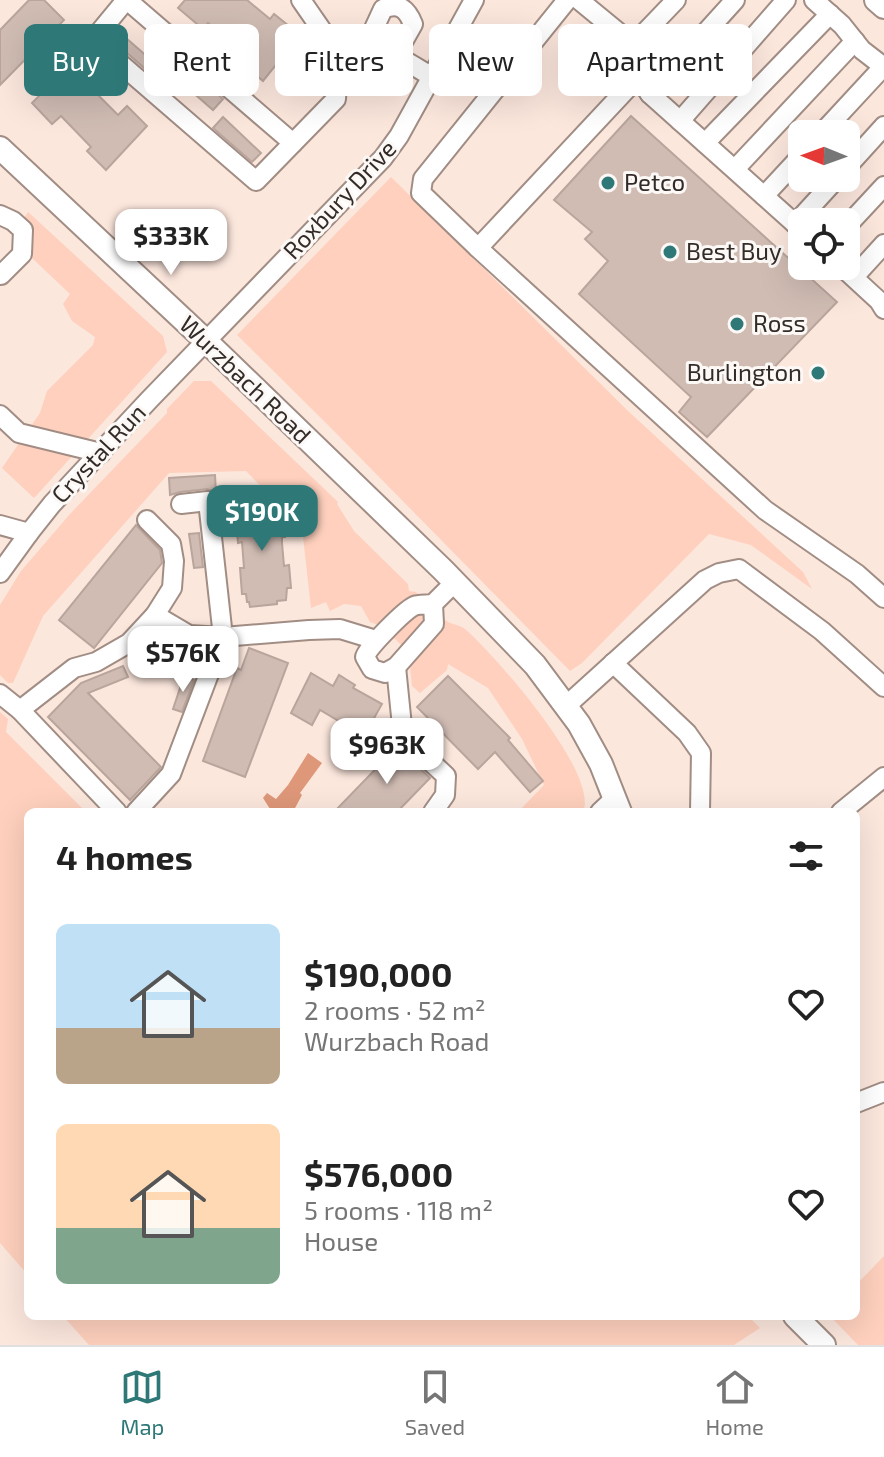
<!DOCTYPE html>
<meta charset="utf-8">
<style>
:root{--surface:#fff;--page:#f2f2f2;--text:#222;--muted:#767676;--line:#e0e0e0;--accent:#2e7877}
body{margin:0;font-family:"Exo 2",sans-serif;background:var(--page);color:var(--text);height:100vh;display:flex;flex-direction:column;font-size:30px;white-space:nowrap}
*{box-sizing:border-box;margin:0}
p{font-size:26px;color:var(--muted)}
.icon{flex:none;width:44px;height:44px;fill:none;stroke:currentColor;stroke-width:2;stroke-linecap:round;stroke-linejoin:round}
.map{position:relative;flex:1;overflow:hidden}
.side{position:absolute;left:24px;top:808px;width:836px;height:512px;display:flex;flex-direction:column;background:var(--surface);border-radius:12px;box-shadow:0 8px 32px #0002}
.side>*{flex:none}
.guide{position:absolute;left:24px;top:24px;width:836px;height:72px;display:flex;gap:16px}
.needle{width:52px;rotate:271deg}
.controls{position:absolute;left:788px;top:120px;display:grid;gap:16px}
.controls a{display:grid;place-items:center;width:72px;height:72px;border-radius:12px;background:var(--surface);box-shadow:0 8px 32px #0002;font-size:40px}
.price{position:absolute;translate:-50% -68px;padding:0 18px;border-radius:16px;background:#fff;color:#222;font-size:26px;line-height:52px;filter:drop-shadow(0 2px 4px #0008)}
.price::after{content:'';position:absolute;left:50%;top:48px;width:24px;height:18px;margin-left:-12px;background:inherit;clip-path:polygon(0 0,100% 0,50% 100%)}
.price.active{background:var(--accent);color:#fff}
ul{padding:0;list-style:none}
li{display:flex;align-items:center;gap:24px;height:200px;padding:0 32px}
li span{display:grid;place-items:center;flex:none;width:224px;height:160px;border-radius:12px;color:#555}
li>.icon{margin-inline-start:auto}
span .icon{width:96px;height:96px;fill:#fffc;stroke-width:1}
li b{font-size:34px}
h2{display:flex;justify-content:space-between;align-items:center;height:96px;padding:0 32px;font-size:34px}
.tag{padding:0 28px;border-radius:12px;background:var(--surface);box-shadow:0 8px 32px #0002;font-size:28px;line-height:72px}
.tag.active{background:var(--accent);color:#fff}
.menu{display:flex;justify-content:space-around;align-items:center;height:112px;border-top:2px solid var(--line);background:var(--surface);font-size:22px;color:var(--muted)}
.menu a{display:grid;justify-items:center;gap:4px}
.menu .active{color:var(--accent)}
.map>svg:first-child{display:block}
</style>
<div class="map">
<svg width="884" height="1345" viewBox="0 0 884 1345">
<rect width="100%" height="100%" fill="#fce7dd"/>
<!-- green -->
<g fill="#fed0bd">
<path d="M 391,177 L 627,410 L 803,572 L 812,589 L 751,545 L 709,534 L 582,663 L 570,671 L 327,424 L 237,335 Z"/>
<path d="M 28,212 L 163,336 L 167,352 L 34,498 L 2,468 L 40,413 L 47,391 L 93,345 L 95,337 L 72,321 L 63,304 L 70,294 L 31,257 L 31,230 L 25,217 Z"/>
<path d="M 194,381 L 211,381 L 338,502 L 337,504 L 354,531 L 408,584 L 409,591 L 416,592 C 426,601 437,615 448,622 C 454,625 460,625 465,629 C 495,655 600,774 583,812 L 518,812 L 544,785 L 522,739 L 488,688 L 448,664 L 447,670 L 420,693 L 412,686 L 410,666 L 414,657 L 381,626 L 370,622 L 361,606 L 344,604 L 330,611 L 326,602 L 311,608 L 302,528 L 246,471 L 169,473 L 43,616 L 13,683 L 8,683 L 0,675 L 0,605 L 21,571 L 70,514 L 167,413 L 167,409 Z"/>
<path d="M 0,712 L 8,719 L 6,732 L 86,812 L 28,812 L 28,1275 L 0,1243 Z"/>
<path d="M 884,1256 L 884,1345 L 858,1345 L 830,1316 L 856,1316 L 856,1285 Z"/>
<path d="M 63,1316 L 748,1316 L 760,1328 L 734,1345 L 89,1345 Z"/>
</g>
<!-- water -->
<path fill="#de9779" d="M 308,753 L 322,763 L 300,793 L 302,795 L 294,810 L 297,812 L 272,812 L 263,798 L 267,793 L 276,799 L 288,785 Z"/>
<!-- building -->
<g fill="#d0bcb3" stroke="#b9a59c" stroke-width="2">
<path d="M 29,0 L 44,0 L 64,20 L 0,85 L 0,30 Z"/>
<path d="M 185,0 L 247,0 L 270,19 L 274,14 L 300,35 L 263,81 L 237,59 L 243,51 L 208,23 L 203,29 L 178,8 Z"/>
<path d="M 126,38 L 166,73 L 159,81 L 119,46 Z"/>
<path d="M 74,61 L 91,78 L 86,83 L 118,115 L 127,106 L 147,126 L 106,170 L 87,151 L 91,147 L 61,116 L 52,124 L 32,103 Z"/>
<path d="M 183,64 L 223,99 L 213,110 L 174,76 Z"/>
<path d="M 631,116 L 837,302 L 707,437 L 679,412 L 691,397 L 579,294 L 608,261 L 585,239 L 592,232 L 554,200 Z"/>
<path d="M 223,117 L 261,153 L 252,162 L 213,128 Z"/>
<path d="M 215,475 L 216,492 L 207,489 L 180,492 L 170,495 L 169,478 Z"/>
<path d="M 267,500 L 268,504 L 278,503 L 280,515 L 283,514 L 285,537 L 282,537 L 282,543 L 284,566 L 289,565 L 291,588 L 287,588 L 286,600 L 277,601 L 277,604 L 250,607 L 249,602 L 247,602 L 246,594 L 242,594 L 240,568 L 244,568 L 242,542 L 238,543 L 235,508 L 241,508 L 240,503 Z"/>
<path d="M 136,525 L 160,550 L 162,563 L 94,648 L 59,620 Z"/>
<path d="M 199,533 L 203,567 L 194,568 L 189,534 Z"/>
<path d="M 249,648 L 288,663 L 245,777 L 203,761 L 237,668 L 241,670 Z"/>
<path d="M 123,666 L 128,677 L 88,693 L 161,767 L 130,800 L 48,717 L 81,683 Z"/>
<path d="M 311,673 L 333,686 L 339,675 L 355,685 L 353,688 L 382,704 L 364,736 L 320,710 L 312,725 L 291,713 Z"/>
<path d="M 184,676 L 194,680 L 182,712 L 173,709 Z"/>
<path d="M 448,676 L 510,738 L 508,740 L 543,781 L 530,792 L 495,752 L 478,769 L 417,707 Z"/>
<path d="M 397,747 L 430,778 L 397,812 L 334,812 Z"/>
</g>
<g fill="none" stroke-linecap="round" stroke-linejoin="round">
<defs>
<g id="minor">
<path d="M 126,0 L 93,40 L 256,181 L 336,99 L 339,55"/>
<path d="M 127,0 L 293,143"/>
<path d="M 301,0 L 339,55 C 347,53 356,49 365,48 C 384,45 415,67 432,77"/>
<path d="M 567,0 L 423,179 L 421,193 L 478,248 L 638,77"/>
<path d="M 579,0 L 624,37 L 636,74 L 650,94 L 802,230"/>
<path d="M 814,0 L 842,25 L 862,50 L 884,67"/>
<path d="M 365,48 L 383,9 C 399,2 407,9 413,24 L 395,56"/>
<path d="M 628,50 L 676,0"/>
<path d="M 650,94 L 735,0"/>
<path d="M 680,121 L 786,0"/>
<path d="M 821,134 L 883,67"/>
<path d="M 705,143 L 830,14"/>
<path d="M 846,168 L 884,126"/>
<path d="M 735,169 L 855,41"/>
<path d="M 764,196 L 802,155"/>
<path d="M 0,215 L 13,221 L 23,230 L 22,254 L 1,275 L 0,273"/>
<path d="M 795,224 L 837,178"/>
<path d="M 846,227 L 884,186"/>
<path d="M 478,248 L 765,510 L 857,574 L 884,598"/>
<path d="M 841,266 L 879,301 L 884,309"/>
<path d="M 854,277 L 884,244"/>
<path d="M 0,415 L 19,433 L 101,453"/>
<path d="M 147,520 L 171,544 L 174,561 L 172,588 L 155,615"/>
<path d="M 0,525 L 29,533"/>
<path d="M 0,573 L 29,533 L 52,504 L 149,400 L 383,158 L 399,136 L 474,0"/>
<path d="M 433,604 C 427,605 419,604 414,606 C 404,611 368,647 365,657 L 372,669 L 385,673 L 396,667 L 434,624 L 433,604 L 455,582"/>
<path d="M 613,663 L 687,733 L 701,753 L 700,812"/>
<path d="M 396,667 L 403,736 L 446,776 L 445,795 L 433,812"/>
<path d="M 0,694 L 20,710 L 74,668 L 96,662 L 129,643 L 155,615 L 189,635 L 223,637 L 309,630 L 340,629 L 376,640"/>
<path d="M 566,706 L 705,580 L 719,573 L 739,569 L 822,631 L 884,687"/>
<path d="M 20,710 L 117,812"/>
<path d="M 136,812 L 171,774 L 223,637 L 208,501 L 181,504"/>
<path d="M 600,812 L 615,798"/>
<path d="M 841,812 L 884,777"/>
<path d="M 856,1103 L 884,1092"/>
</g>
<g id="major">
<path d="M 876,0 L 884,7"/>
<path d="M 0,148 L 206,341 L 443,570 L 535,665 L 579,724 L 601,764 L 620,812"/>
<path d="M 795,1316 L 824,1345"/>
</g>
</defs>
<!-- minor casing -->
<use href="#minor" stroke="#a18d84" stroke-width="22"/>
<!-- major casing -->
<use href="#major" stroke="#a18d84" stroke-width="26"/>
<!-- minor -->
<use href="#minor" stroke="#fff" stroke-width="18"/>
<!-- major -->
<use href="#major" stroke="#fff" stroke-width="22"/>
</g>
<!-- markers -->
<g fill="#2e7877" stroke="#fcf8f6" stroke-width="3">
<circle cx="608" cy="183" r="8"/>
<circle cx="670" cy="252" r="8"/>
<circle cx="737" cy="324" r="8"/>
<circle cx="818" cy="373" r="8"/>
</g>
<g text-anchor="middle" stroke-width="6" stroke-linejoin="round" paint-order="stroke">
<!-- poi labels -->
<g font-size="24" fill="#332b28" stroke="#fcf8f6" text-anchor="start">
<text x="624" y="191">Petco</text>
<text x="686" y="260">Best Buy</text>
<text x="753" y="332">Ross</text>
<text x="802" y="381" text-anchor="end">Burlington</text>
</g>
<!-- street labels -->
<g font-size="24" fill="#332b28" stroke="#fcf8f6">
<text transform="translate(340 200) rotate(-47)" y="8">Roxbury Drive</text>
<text transform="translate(245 380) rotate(44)" y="8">Wurzbach Road</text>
<text transform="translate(99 454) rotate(-47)" y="8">Crystal Run</text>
</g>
</g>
</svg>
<div class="controls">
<a><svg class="needle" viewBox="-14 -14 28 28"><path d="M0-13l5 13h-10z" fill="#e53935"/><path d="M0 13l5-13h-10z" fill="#767676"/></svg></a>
<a><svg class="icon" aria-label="locate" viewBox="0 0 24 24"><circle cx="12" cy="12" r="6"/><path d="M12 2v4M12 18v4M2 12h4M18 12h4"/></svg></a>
</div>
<b class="price" style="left:171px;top:277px">$333K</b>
<b class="price active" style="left:262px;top:553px">$190K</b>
<b class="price" style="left:183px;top:694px">$576K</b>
<b class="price" style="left:387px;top:786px">$963K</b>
<div class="guide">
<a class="tag active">Buy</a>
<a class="tag">Rent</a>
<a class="tag">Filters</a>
<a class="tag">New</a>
<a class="tag">Apartment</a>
</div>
<section class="side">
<h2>4 homes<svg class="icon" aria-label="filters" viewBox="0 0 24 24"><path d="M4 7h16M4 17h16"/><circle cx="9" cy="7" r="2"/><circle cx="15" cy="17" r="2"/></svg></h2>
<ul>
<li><span style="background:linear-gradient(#bfe0f5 65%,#b9a48a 0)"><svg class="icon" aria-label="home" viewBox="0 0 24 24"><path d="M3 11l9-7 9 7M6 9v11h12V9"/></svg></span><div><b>$190,000</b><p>2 rooms · 52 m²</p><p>Wurzbach Road</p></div><svg class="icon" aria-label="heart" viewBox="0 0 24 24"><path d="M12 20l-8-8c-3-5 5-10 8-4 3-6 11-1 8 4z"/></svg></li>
<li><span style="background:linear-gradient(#ffd9b3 65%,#7fa58c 0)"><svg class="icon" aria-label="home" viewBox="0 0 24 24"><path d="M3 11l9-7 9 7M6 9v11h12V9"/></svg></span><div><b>$576,000</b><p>5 rooms · 118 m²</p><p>House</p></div><svg class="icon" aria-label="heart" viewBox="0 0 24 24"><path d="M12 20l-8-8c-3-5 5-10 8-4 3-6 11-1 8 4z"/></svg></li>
</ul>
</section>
</div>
<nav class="menu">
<a class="active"><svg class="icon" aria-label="map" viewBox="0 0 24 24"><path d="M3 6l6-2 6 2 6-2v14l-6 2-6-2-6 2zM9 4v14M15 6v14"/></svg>Map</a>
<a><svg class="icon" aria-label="saved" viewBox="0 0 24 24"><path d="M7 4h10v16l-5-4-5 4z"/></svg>Saved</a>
<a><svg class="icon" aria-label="home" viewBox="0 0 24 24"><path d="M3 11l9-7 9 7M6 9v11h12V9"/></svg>Home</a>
</nav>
